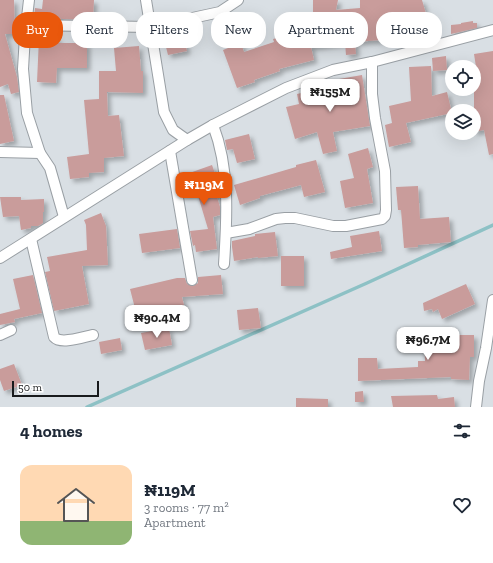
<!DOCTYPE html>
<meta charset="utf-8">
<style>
:root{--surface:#fff;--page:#f6f6f7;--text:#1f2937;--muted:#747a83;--line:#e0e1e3;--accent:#ea580c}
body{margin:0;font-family:"Zilla Slab",serif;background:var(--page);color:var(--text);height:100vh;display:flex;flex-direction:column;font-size:15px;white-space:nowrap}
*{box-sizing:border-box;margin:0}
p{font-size:13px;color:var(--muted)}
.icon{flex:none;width:22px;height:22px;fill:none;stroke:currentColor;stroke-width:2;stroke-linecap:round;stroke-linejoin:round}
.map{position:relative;height:407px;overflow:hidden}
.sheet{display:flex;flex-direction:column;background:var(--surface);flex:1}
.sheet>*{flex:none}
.guide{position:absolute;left:12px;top:12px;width:469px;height:36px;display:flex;gap:8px}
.controls{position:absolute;left:445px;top:60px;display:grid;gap:8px}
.controls a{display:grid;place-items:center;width:36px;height:36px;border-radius:50%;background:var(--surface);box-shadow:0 4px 16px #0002;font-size:20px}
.scale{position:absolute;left:12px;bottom:10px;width:87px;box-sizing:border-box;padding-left:4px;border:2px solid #181a1c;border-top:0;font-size:11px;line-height:14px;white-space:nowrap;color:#181a1c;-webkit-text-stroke:3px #fff;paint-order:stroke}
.price{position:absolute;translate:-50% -34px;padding:0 9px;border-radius:8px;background:#fff;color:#222;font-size:13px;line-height:26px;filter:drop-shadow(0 1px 2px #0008)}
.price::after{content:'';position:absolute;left:50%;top:24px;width:12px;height:9px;margin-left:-6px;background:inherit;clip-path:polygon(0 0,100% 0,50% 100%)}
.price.current{background:var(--accent);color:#fff}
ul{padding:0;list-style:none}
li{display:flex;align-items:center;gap:12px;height:100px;padding:0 20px}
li+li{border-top:1px solid var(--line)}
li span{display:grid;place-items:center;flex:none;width:112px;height:80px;border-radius:12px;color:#555}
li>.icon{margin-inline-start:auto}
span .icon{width:48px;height:48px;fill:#fffc;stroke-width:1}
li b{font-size:17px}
h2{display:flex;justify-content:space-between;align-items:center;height:48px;padding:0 20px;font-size:17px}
.chip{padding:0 14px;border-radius:16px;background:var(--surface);box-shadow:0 4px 16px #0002;font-size:14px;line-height:36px}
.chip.current{background:var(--accent);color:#fff}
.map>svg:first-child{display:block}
</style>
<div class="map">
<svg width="493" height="407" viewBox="0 0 493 407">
<defs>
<filter id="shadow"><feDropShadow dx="3.5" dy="3.5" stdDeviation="2" flood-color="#0004"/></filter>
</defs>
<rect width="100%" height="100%" fill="#d9dfe4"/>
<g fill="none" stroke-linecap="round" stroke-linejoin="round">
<!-- stream -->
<path stroke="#8dc1c5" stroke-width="3.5" d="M 87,407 L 367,283 L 493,225"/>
</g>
<!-- building -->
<g fill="#c99c9b" filter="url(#shadow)">
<path d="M 0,0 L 14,0 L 15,34 L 5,34 L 17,77 L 19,92 L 11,94 L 8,84 L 0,87 Z"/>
<path d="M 43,0 L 94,0 L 93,20 L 34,18 L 35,8 L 42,9 Z"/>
<path d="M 313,0 L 338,0 L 336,10 L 360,8 L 360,0 L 422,0 L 427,17 L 406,23 L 408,33 L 381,40 L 355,42 L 356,54 L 346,55 L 345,43 L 311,47 L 314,60 L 279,69 L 280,71 L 254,80 L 255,82 L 237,88 L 223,50 L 241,43 L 244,52 L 274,42 L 273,39 L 313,28 Z"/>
<path d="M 473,21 L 473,23 L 477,23 L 477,28 L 451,34 L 451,25 L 461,24 L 461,23 Z"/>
<path d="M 183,35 L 187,51 L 168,55 L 164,39 Z"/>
<path d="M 39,38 L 58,38 L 58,43 L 87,43 L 87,68 L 57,68 L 56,83 L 37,82 Z"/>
<path d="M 139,46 L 141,71 L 143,71 L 143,93 L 107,92 L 108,116 L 119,115 L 124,156 L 104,158 L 104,172 L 89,173 L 89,177 L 70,179 L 67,157 L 89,154 L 84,100 L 99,99 L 99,71 L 116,71 L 114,48 Z"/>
<path d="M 493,51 L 493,154 L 489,155 L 484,130 L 474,132 L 474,87 L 479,86 L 474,54 Z"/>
<path d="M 446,56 L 447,70 L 433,71 L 432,58 Z"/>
<path d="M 431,66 L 432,96 L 447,92 L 452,113 L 406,123 L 411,142 L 389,147 L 385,125 L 392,123 L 389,106 L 411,101 L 409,67 Z"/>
<path d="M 362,75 L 370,126 L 333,132 L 337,151 L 323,154 L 317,132 L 295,139 L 286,107 L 299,104 L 297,94 L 318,89 L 321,100 L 342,97 L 339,79 Z"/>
<path d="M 0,95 L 4,95 L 14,141 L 0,144 Z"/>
<path d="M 249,134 L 255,159 L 237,163 L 233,149 L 227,150 L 225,140 Z"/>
<path d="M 368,148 L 373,167 L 367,169 L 373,203 L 345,208 L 340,181 L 354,178 L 348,154 Z"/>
<path d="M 316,160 L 325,192 L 304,197 L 301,185 L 260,196 L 260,198 L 240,205 L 234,185 L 296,167 L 296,165 Z"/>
<path d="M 212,165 L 218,182 L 213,183 L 220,207 L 220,215 L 213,217 L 217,249 L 196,252 L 195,245 L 193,246 L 190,231 L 208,229 L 196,189 L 186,193 L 181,176 Z"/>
<path d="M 418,186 L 420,219 L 449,217 L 451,242 L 418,245 L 418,247 L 404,248 L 401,210 L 398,210 L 396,187 Z"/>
<path d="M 0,197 L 21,197 L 21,200 L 44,199 L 44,212 L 43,212 L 43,223 L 38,226 L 31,226 L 31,228 L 21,230 L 19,216 L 3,217 Z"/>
<path d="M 101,213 L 106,226 L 108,265 L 82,266 L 89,304 L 54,311 L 45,272 L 50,271 L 47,257 L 87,250 L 86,225 L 84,220 Z"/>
<path d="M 177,229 L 180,248 L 142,253 L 139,234 Z"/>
<path d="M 379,231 L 382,251 L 331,259 L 330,252 L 352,247 L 350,236 Z"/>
<path d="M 275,232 L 278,256 L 258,258 L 258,257 L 234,261 L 232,247 L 232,241 L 255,236 L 255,234 Z"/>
<rect x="281" y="256" width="23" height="30"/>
<path d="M 33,275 L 42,313 L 14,319 L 15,322 L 0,325 L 0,314 L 20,309 L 13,279 Z"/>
<path d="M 221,275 L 223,294 L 182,297 L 184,305 L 137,316 L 130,289 L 177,278 L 185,278 L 187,284 L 193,286 L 198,283 L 198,277 Z"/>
<path d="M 466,284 L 475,304 L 442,319 L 438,309 L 433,312 L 432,309 L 424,311 L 423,303 Z"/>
<path d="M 258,308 L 261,328 L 239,330 L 237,310 Z"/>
<path d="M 169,328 L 172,345 L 145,350 L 141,333 Z"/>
<path d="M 446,332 L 446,335 L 474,335 L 474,357 L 470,357 L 469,380 L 451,379 L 451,377 L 358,381 L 358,358 L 377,358 L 378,369 L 418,367 L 418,361 L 425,361 L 424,333 Z"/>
<path d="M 120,338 L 122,350 L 101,354 L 99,342 Z"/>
<path d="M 14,364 L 22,385 L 4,391 L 0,380 L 0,369 Z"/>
<path d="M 363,391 L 364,402 L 355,402 L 355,392 Z"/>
<path d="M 437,395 L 438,399 L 454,397 L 455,407 L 393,407 L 391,396 Z"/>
<path d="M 296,398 L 328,399 L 328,407 L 296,407 Z"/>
</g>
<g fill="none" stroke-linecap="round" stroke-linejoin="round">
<defs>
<g id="street">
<path d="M 29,0 L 25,35 L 23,69 L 27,113 L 40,153 L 50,168 L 64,217"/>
<path d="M 146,0 L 164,112 L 173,130 L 187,140"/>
<path d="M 149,22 L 183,20 L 220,12 L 238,0"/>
<path d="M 26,25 L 150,27"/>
<path d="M 213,125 C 230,169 227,218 224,264"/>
<path d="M 170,151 L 192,280"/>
<path d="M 0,152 L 40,153"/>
<path d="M 226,233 L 249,229 L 276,219 L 285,218 L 295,218 L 333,226 L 346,226 L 382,219 L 385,216 L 386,210 L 385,171 L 375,118 L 372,94 L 372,62"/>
<path d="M 31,239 L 54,337 C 61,345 83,337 93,335"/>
<path d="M 0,258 L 187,140 L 213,125 L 286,88 L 333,70 L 372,62 L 493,30"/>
<path d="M 0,335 L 11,330"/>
<path d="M 476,407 L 479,381 L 486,348 L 493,300"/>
</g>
</defs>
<!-- street casing -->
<use href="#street" stroke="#999fa4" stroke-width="12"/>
<!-- street -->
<use href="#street" stroke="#fff" stroke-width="10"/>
</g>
</svg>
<div class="controls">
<a><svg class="icon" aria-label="locate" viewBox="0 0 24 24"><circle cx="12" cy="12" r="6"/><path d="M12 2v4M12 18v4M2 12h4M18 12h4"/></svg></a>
<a><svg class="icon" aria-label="layers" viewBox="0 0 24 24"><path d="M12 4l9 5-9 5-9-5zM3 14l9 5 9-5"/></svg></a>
</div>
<div class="scale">50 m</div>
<b class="price" style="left:330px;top:113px">₦155M</b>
<b class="price current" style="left:204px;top:206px">₦119M</b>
<b class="price" style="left:157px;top:339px">₦90.4M</b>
<b class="price" style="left:428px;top:361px">₦96.7M</b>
<div class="guide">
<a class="chip current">Buy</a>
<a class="chip">Rent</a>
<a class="chip">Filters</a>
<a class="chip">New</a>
<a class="chip">Apartment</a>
<a class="chip">House</a>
</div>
</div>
<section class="sheet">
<h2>4 homes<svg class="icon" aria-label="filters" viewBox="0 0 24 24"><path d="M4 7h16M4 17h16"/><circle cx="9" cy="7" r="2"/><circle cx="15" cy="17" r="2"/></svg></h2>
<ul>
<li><span style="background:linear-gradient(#ffd9b3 70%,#8fb573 0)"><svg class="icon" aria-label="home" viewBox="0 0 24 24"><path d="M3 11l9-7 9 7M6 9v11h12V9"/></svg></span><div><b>₦119M</b><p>3 rooms · 77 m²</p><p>Apartment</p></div><svg class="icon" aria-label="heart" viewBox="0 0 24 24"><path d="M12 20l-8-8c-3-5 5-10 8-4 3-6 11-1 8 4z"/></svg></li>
</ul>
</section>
